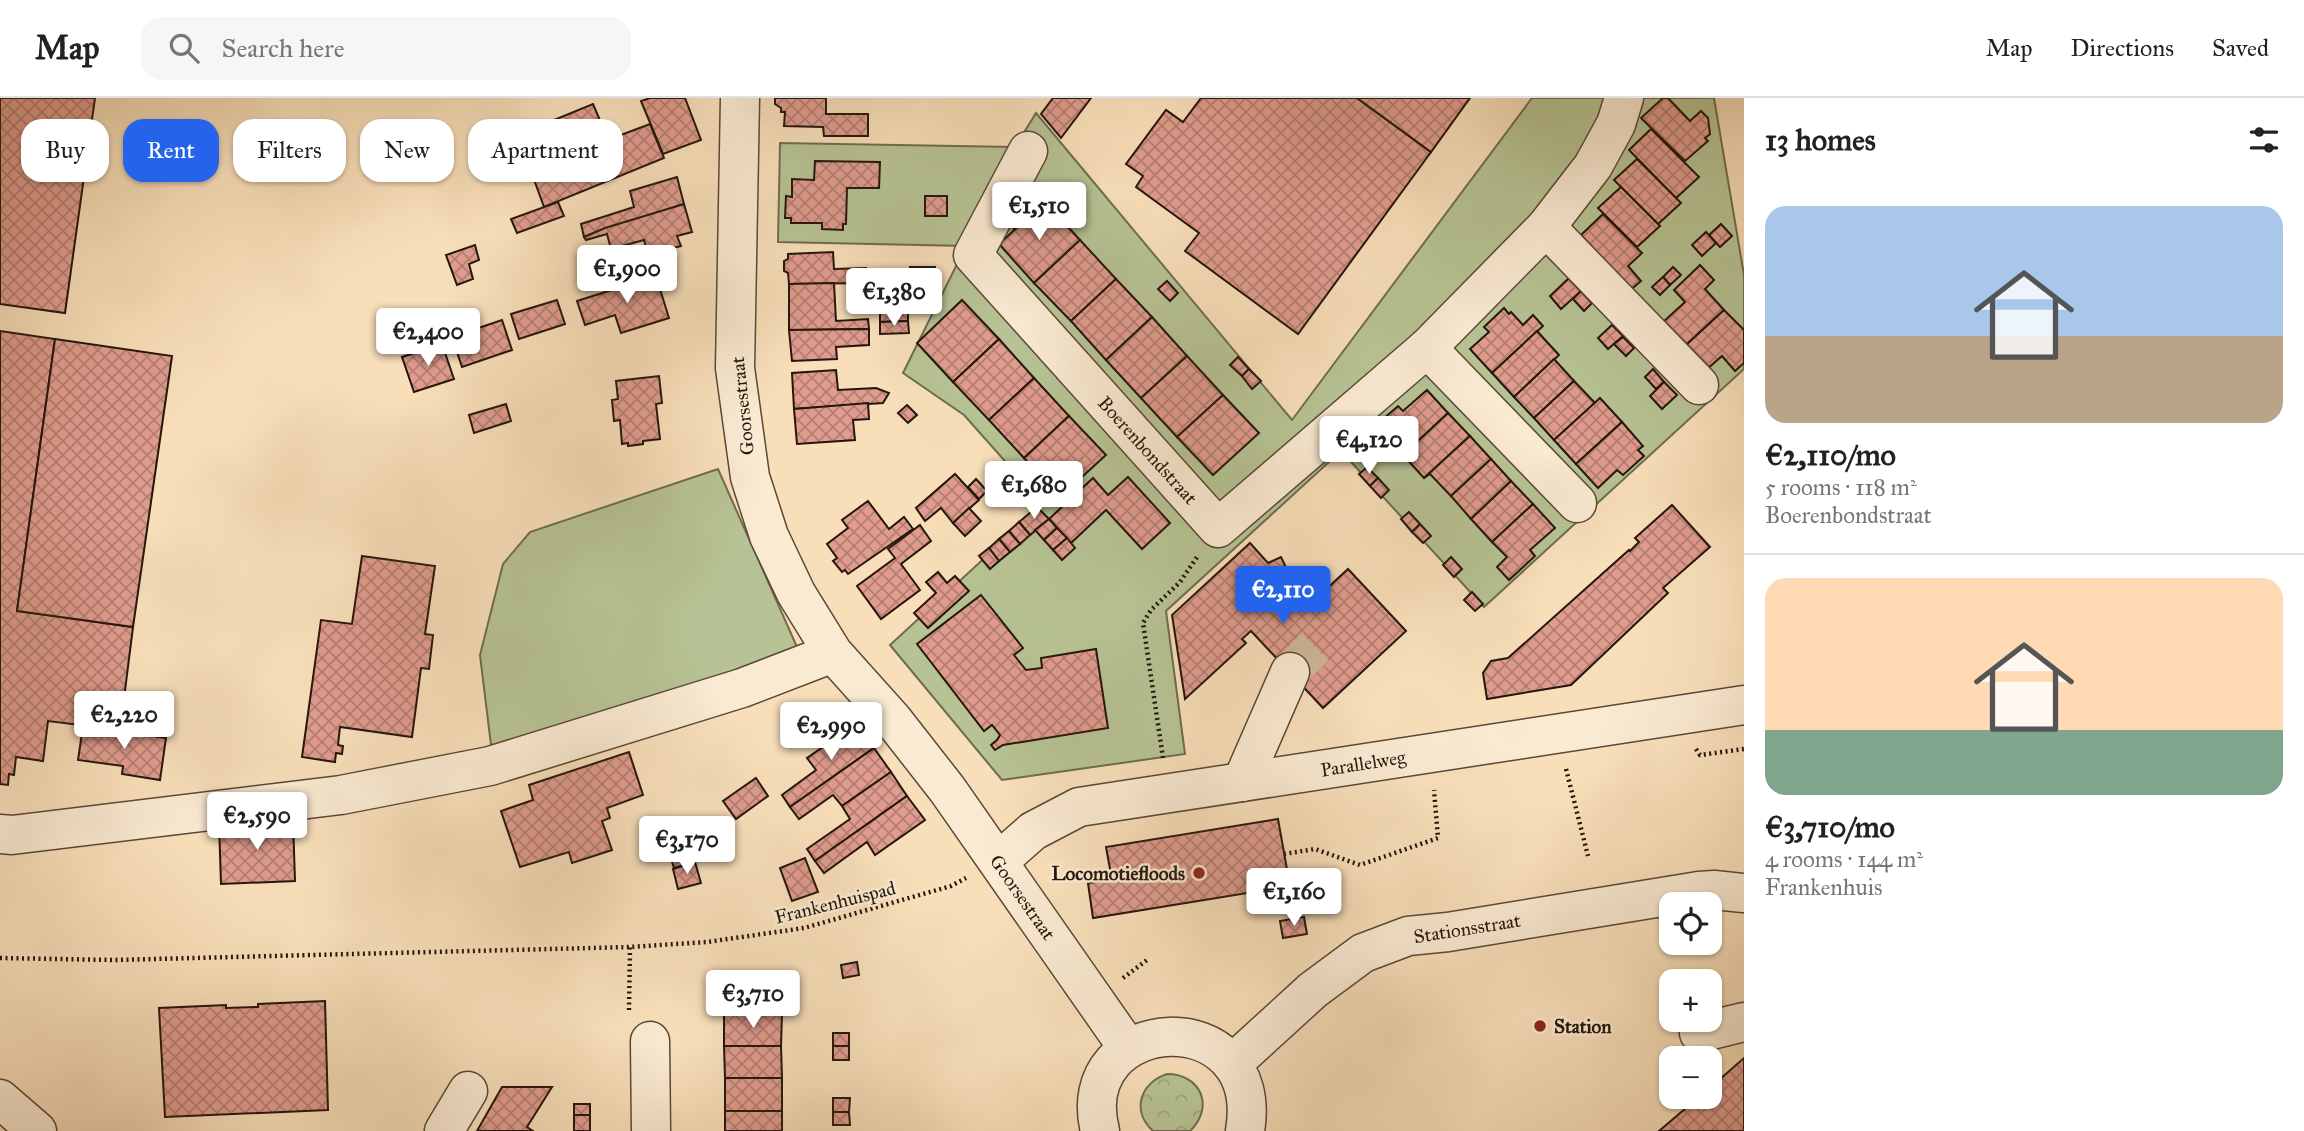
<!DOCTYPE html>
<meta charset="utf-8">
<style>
:root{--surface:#fff;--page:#f6f6f6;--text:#222;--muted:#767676;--line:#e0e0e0;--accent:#2563eb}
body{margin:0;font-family:"IM FELL Great Primer",serif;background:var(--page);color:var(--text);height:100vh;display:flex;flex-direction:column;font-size:26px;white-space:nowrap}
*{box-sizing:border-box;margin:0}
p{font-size:23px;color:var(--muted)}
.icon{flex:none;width:38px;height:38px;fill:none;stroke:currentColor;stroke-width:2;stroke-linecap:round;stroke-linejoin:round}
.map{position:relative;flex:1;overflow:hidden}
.panel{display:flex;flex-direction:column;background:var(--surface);width:560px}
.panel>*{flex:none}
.hud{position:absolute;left:21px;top:21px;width:665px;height:63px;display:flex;gap:14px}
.tools{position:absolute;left:1659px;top:794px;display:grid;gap:14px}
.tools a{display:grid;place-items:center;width:63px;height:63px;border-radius:14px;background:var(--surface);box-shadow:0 2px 5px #0004;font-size:35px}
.price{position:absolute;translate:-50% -60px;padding:0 16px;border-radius:7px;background:#fff;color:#222;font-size:23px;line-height:46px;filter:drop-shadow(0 2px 4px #0008)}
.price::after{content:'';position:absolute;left:50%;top:42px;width:21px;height:16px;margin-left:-10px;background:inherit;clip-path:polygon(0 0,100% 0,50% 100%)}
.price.selected{background:var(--accent);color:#fff}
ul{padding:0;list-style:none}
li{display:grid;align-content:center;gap:14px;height:371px;padding:0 21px}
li+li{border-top:2px solid var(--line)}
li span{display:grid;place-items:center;height:217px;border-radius:21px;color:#555}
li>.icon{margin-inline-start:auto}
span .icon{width:126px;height:126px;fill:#fffc;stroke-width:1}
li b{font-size:30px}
h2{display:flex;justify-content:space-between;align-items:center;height:84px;padding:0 21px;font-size:30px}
.pill{padding:0 24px;border-radius:21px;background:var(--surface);box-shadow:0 2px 5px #0004;font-size:24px;line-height:63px}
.pill.selected{background:var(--accent);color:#fff}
header{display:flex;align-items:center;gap:42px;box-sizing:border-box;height:98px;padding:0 35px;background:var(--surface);border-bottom:2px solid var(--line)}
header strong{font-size:33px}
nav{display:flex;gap:38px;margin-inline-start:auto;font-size:24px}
.search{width:490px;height:63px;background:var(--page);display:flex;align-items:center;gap:18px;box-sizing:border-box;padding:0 24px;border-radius:21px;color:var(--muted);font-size:26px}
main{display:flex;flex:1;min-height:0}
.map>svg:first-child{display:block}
</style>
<header>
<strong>Map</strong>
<div class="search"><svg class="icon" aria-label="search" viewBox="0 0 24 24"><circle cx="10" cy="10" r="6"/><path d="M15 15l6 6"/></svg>Search here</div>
<nav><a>Map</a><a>Directions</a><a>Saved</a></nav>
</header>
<main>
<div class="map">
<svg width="1744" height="1033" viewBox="0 0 1744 1033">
<defs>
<pattern id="forest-crowns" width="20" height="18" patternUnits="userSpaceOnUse" patternTransform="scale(1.75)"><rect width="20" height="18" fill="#b7c394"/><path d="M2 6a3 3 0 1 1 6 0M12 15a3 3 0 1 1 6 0" fill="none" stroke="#9da77e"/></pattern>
<pattern id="building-cross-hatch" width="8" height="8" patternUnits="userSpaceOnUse" patternTransform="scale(1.75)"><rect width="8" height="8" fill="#e09c8e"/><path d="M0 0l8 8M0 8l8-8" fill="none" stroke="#b57e72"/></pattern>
</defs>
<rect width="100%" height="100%" fill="#f8dfba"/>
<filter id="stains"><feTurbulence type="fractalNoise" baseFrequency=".00286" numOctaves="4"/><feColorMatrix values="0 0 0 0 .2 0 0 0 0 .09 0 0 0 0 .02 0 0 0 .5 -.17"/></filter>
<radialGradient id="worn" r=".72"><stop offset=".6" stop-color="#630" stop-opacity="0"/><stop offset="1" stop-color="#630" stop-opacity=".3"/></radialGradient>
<!-- grass -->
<g fill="#b7c394" stroke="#6e6c50" stroke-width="2">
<path d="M 1532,0 L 1714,0 L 1744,177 L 1744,271 L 1484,509 L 1341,353 L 1166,513 L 1185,656 L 1002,682 L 890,547 L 1043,406 L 964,317 L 903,275 L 966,148 L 778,144 L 780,45 L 1015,49 L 1036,15 L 1292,322 Z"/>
<path d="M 718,371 L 797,549 L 610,625 L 491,647 L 480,557 L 503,466 L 530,434 Z"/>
</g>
<!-- forest -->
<path fill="url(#forest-crowns)" stroke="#6e6c50" stroke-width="2" d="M 1167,976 C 1201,976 1215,1009 1190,1033 L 1153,1033 C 1131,1013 1140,985 1167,976 Z"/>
<!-- building -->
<g fill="url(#building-cross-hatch)" stroke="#24160c" stroke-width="2">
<path d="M 0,0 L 95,0 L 65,215 L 0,206 Z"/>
<path d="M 650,0 L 685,0 L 701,42 L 663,56 L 641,3 Z"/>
<path d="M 775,0 L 826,0 L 826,16 L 868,16 L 868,38 L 824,38 L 823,29 L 784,28 L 785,14 L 781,14 L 781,10 L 775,6 Z"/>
<path d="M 1053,0 L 1091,0 L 1061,40 L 1041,16 Z"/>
<path d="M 1201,0 L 1357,0 L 1431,54 L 1298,236 L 1185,153 L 1199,135 L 1136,89 L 1143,78 L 1126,66 L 1166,12 L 1183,24 Z"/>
<path d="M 1357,0 L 1470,0 L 1431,54 Z"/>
<path d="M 1663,0 L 1668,0 L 1690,23 L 1701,13 L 1708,20 L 1710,36 L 1705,40 L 1708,43 L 1685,63 L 1641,20 Z"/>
<path d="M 593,6 L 604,32 L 539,60 L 527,33 Z"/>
<path d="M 650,26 L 664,60 L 544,109 L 532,76 L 606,48 L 605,43 Z"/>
<path d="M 1651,31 L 1699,79 L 1676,100 L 1629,52 Z"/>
<path d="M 1637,61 L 1681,105 L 1658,126 L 1614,82 Z"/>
<path d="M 815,63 L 880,64 L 879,90 L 847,90 L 846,126 L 843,126 L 843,132 L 822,131 L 822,125 L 791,125 L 791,120 L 785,120 L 786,98 L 792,99 L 792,81 L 814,82 Z"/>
<path d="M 677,79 L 684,106 L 584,139 L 581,126 L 634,109 L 630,93 Z"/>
<path d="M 1621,89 L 1660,128 L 1637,149 L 1598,110 Z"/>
<rect x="925" y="98" width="22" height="20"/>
<path d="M 1018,103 L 1031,117 L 1015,132 L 1007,124 Z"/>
<path d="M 558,104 L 564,118 L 517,135 L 511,121 Z"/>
<path d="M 1045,104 L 1080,142 L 1034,185 L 999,146 Z"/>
<path d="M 684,106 L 692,134 L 677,138 L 681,148 L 648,156 L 644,142 L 611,151 L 607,136 L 586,142 L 584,139 L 605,130 Z"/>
<path d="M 1603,116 L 1642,155 L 1628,168 L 1641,183 L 1627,195 L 1604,162 L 1581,137 Z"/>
<path d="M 1721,126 L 1732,138 L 1720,149 L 1709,137 Z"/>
<path d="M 1706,134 L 1716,145 L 1702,158 L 1692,147 Z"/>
<path d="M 1080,142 L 1116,181 L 1071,223 L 1034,185 Z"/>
<path d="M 475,147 L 479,162 L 469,166 L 473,181 L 457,187 L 446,157 Z"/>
<path d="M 642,154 L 647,174 L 592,187 L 588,170 Z"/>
<path d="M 833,154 L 834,171 L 866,170 L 867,185 L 789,186 L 788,175 L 784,173 L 784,163 L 788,161 L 788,156 Z"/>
<path d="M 1700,167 L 1714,182 L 1705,191 L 1724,212 L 1684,249 L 1662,225 L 1685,204 L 1674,192 Z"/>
<rect x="910" y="169" width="25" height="15"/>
<path d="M 1673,169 L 1681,177 L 1670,187 L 1663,179 Z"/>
<path d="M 656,178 L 669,220 L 621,235 L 615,217 L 585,227 L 577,203 Z"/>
<path d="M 1663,179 L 1670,187 L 1660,197 L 1652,189 Z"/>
<path d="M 1569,180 L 1581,193 L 1561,211 L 1550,198 Z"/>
<path d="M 1116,181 L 1152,219 L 1106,262 L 1071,223 Z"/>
<path d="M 1167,183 L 1178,195 L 1170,203 L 1158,191 Z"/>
<path d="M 834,185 L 836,223 L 868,221 L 869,231 L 789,232 L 789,186 Z"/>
<path d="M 1581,193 L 1592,205 L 1584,213 L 1573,201 Z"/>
<path d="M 557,202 L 565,226 L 519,241 L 511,216 Z"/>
<path d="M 962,202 L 999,241 L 953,284 L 917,245 Z"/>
<path d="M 1504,210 L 1509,216 L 1511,214 L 1523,227 L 1533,217 L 1543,228 L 1492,275 L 1470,251 L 1489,234 L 1484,229 Z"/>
<path d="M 880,211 L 908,211 L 908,223 L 880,224 Z"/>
<path d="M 1724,212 L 1744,232 L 1744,265 L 1735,273 L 1722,258 L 1706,272 L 1684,249 Z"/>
<path d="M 1152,219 L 1187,258 L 1141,300 L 1106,262 Z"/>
<path d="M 502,222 L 512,252 L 462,269 L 452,239 Z"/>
<path d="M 908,223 L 909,235 L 880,236 L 880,224 Z"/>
<path d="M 1612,227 L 1623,238 L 1608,251 L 1598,240 Z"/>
<path d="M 869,231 L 869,247 L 836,249 L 837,261 L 792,263 L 789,232 Z"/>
<path d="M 0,233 L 55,241 L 17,513 L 133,529 L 120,632 L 48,623 L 43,663 L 16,659 L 14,677 L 9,676 L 8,687 L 0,686 Z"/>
<path d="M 1537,233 L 1559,257 L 1514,299 L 1492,275 Z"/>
<path d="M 1623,239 L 1634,250 L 1626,258 L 1614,246 Z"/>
<path d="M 55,241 L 172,258 L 133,529 L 17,513 Z"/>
<path d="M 999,241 L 1034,280 L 989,322 L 953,284 Z"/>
<path d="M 442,246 L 454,281 L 414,294 L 402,259 Z"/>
<path d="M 1187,258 L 1223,297 L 1177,339 L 1141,300 Z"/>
<path d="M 1238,259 L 1249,271 L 1242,278 L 1230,267 Z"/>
<path d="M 1554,261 L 1574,283 L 1534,320 L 1514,299 Z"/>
<path d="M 1249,271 L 1261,283 L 1252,291 L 1242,278 Z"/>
<path d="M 1653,271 L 1664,284 L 1656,291 L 1645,279 Z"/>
<path d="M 836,272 L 838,292 L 876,290 L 889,295 L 883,305 L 794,311 L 792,275 Z"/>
<path d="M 659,278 L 662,305 L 656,306 L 660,341 L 643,343 L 643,346 L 628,348 L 628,345 L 622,346 L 620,322 L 614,323 L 612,302 L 618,301 L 616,283 Z"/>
<path d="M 1034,280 L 1069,318 L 1024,360 L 989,322 Z"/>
<path d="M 1574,283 L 1595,305 L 1554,342 L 1534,320 Z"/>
<path d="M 1664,284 L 1677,297 L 1662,311 L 1650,298 Z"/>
<path d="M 1427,292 L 1448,315 L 1403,357 L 1382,334 L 1388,328 L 1382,322 L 1398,308 L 1403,313 Z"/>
<path d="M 1223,297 L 1259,335 L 1213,377 L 1177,339 Z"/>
<path d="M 1600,300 L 1622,324 L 1576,366 L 1554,342 Z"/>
<path d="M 868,305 L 869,321 L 853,322 L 855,342 L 797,346 L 794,311 Z"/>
<path d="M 506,306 L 511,323 L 474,335 L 469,317 Z"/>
<path d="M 907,307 L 917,317 L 908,325 L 898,315 Z"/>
<path d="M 1448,315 L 1470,338 L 1424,380 L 1403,357 Z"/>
<path d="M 1069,318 L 1106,357 L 1060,399 L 1024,360 Z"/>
<path d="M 1622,324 L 1643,348 L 1638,352 L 1644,358 L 1623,377 L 1617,372 L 1598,390 L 1576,366 Z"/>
<path d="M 1470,338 L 1491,361 L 1451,398 L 1430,376 L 1424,380 Z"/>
<path d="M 1491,361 L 1511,383 L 1471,421 L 1451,398 Z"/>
<path d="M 1367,369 L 1378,380 L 1370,388 L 1359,376 Z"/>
<path d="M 955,376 L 979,402 L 953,425 L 941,410 L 925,423 L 916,410 Z"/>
<path d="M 1128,379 L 1170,425 L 1142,451 L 1106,412 L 1071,445 L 1049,421 L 1093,380 L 1108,397 Z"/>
<path d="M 1378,380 L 1389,392 L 1381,400 L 1370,388 Z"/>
<path d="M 976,381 L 987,393 L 979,401 L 968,389 Z"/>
<path d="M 1511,383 L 1533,406 L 1492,444 L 1471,421 Z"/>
<path d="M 868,403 L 889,431 L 904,419 L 913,431 L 848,476 L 845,472 L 842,474 L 833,463 L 837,460 L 827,446 L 848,430 L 842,422 Z"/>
<path d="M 1533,406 L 1555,430 L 1530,452 L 1535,458 L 1509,482 L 1497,469 L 1507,459 L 1492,444 Z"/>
<path d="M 1672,407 L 1710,449 L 1663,490 L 1668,495 L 1571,587 L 1487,601 L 1483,575 L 1491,563 L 1508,560 L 1629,452 L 1630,453 L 1639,444 L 1635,440 Z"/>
<path d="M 1037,409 L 1049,421 L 1030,437 L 1019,424 Z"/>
<path d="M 969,410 L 981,423 L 965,438 L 953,425 Z"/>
<path d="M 1409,414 L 1420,426 L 1412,434 L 1401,421 Z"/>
<path d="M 1049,421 L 1057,430 L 1044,442 L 1035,432 Z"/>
<path d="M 1019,424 L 1030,437 L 1020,446 L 1009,433 Z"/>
<path d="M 1420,426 L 1431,438 L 1423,445 L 1412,434 Z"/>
<path d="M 920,427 L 931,443 L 901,466 L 920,492 L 881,521 L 857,488 L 895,460 L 888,451 Z"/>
<path d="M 1057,430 L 1067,440 L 1053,452 L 1044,442 Z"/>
<path d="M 1009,433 L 1020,446 L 1010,454 L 999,441 Z"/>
<path d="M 1067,440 L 1075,450 L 1062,462 L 1053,452 Z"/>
<path d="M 999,441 L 1010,454 L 999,463 L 989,450 Z"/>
<path d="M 1250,445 L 1268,465 L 1281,459 L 1294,486 L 1290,489 L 1308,508 L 1348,471 L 1406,533 L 1323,610 L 1251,533 L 1242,541 L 1246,545 L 1185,601 L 1172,517 Z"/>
<path d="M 989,450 L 999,463 L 990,471 L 979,458 Z"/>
<path d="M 362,458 L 435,468 L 425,536 L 433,537 L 429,571 L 421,570 L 412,639 L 340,629 L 338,647 L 343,648 L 342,656 L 336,655 L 335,664 L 302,659 L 321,522 L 352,526 Z"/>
<path d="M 1451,459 L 1462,471 L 1454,479 L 1443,467 Z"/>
<path d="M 938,474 L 947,485 L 955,478 L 969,493 L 928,530 L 914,515 L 936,495 L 926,484 Z"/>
<path d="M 1472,494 L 1483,506 L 1475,513 L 1464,502 Z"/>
<path d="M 981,497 L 1023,550 L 1014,557 L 1026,572 L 1042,570 L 1041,560 L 1096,551 L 1108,630 L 1003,647 L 995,652 L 991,647 L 997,642 L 1000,637 L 992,627 L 984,633 L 917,546 Z"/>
<path d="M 856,626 L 874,650 L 790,709 L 782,697 L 816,672 L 807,660 Z"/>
<path d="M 83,628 L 166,640 L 160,682 L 122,676 L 123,668 L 78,662 Z"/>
<path d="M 874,650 L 891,674 L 842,708 L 833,697 L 799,721 L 790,709 Z"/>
<path d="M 629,654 L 643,697 L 607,710 L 610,720 L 602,723 L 612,752 L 572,765 L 569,754 L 520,769 L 501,713 L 533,702 L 529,687 Z"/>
<path d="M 891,674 L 907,698 L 815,763 L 807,751 L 850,721 L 842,708 Z"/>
<path d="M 756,680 L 768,698 L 736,721 L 723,703 Z"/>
<path d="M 907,698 L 925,722 L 875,757 L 867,744 L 824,775 L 815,763 Z"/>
<path d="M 1278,721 L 1290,788 L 1093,820 L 1088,785 L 1112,782 L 1106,749 Z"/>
<path d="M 293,723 L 295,783 L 221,786 L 219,726 Z"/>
<path d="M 684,744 L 691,765 L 674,770 L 667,748 Z"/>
<path d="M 805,760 L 818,794 L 792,803 L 780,770 Z"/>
<path d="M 695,764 L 701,785 L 678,791 L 673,771 Z"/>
<path d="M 1304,819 L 1307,836 L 1283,840 L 1280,823 Z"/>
<path d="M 857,864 L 859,877 L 843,880 L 841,867 Z"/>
<path d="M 731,878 L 746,878 L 746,881 L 781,881 L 782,916 L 724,915 L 724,881 L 731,881 Z"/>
<path d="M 325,903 L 328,1012 L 165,1019 L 159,910 L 226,907 L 226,910 L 258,909 L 258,906 Z"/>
<path d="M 724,915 L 782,916 L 781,948 L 724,948 Z"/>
<rect x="833" y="935" width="16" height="13"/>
<path d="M 724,948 L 781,948 L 782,980 L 725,980 Z"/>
<rect x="833" y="948" width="16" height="14"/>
<path d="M 1744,960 L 1744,1033 L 1659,1033 L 1699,999 L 1710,999 L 1710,990 Z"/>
<rect x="725" y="980" width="57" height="33"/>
<path d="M 502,989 L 552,989 L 527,1029 L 533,1033 L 477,1033 Z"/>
<path d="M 833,1000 L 850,1000 L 849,1014 L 833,1014 Z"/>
<rect x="574" y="1006" width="16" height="11"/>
<rect x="725" y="1013" width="57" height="20"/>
<path d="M 833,1014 L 849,1014 L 850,1027 L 833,1027 Z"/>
<rect x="574" y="1017" width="16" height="16"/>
</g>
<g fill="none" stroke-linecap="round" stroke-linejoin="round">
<!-- minor-tunnel -->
<path stroke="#ceb797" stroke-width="38" stroke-dasharray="38 19" stroke-linecap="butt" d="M 1290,574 L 1315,549"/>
<defs>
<g id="minor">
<path d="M 740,0 L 735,270 L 750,379 L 769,438 L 796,495 L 833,555 L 893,622 L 947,691 L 1128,950"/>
<path d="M 1028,53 L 973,157 L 1218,430 L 1427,250 L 1546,129 L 1593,68 L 1616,26 L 1624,0"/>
<path d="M 1546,129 L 1699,287"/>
<path d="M 1427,250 L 1577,405"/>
<path d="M 1242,684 L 1290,574"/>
<path d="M 0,736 L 12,737 L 341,697 L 490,668 L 742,590 L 833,555"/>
<path d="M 999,763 L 1033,733 L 1079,709 L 1744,607"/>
<path d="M 1699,935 L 1744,924"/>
<path d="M 650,943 L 651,1033"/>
<path d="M 1232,966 L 1313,892 L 1363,855 L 1408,838 L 1448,834 L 1699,793 L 1714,792 L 1744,795"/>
<path d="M 0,1001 L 37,1033"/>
<path d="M 444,1033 L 468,993"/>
<path d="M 1100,1033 C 1070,913 1267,902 1245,1033"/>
</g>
</defs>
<!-- minor casing -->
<use href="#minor" stroke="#594838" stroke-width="41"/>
<!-- path -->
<g stroke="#24160c" stroke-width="4.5" stroke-dasharray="2 3.5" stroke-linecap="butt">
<path d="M 1696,651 L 1700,657 L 1744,651"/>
<path d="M 1163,660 L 1143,525 L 1151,512 L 1180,484 L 1197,459"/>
<path d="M 1566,671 L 1588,758"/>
<path d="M 1284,756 L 1315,751 L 1360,767 L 1438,740 L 1434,692"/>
<path d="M 0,860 L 114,862 L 630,849 L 707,844 L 804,830 L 951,788 L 966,780"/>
<path d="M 1123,880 L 1147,862"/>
<path d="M 629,912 L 630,849"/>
</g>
<!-- minor -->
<use href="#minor" stroke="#faead2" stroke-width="38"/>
</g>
<!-- markers -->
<g fill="#8f2418" stroke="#faead2" stroke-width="2.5">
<circle cx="1199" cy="775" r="7"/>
<circle cx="1540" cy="928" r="7"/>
</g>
<g text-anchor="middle" stroke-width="5" stroke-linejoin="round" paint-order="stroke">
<!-- street labels -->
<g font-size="19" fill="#24160c" stroke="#faead2">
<text transform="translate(742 308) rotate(-96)" y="7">Goorsestraat</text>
<text transform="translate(1148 352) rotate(48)" y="7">Boerenbondstraat</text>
<text transform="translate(1363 665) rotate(-9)" y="7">Parallelweg</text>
<text transform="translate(1023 799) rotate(55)" y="7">Goorsestraat</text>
<text transform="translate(835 804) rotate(-14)" y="7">Frankenhuispad</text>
<text transform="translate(1467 830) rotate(-9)" y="7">Stationsstraat</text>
</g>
<!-- poi labels -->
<g font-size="19" font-weight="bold" fill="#24160c" stroke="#faead2" text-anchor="end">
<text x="1185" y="782">Locomotiefloods</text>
<text x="1554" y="935" text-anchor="start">Station</text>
</g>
</g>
<rect width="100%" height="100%" filter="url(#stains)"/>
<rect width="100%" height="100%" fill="url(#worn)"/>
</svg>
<div class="tools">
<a><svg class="icon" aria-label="locate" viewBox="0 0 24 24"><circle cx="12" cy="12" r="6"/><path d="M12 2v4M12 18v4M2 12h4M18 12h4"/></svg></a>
<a>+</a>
<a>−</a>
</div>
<b class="price" style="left:1039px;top:144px">€1,510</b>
<b class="price" style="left:627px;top:207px">€1,900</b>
<b class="price" style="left:894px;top:230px">€1,380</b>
<b class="price" style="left:428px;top:270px">€2,400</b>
<b class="price" style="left:1369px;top:378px">€4,120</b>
<b class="price" style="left:1034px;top:423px">€1,680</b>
<b class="price selected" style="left:1283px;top:528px">€2,110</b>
<b class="price" style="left:124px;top:653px">€2,220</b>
<b class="price" style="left:831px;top:664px">€2,990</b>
<b class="price" style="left:257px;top:754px">€2,590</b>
<b class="price" style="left:687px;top:778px">€3,170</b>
<b class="price" style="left:1294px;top:830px">€1,160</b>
<b class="price" style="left:753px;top:932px">€3,710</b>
<div class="hud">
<a class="pill">Buy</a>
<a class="pill selected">Rent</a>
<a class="pill">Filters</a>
<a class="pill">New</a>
<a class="pill">Apartment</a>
</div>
</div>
<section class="panel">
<h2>13 homes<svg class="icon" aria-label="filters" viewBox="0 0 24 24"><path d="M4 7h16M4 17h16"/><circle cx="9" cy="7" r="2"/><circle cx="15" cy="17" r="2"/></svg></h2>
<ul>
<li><span style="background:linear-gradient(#a9c7e8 60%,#b9a48a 0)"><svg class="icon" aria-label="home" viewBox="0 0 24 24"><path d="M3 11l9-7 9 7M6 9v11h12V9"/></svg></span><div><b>€2,110/mo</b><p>5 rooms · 118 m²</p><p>Boerenbondstraat</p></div></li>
<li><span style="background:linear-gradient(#ffd9b3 70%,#7fa58c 0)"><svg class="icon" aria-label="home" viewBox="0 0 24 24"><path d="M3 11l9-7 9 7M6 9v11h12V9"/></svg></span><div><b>€3,710/mo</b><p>4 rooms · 144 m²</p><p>Frankenhuis</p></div></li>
</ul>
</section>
</main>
